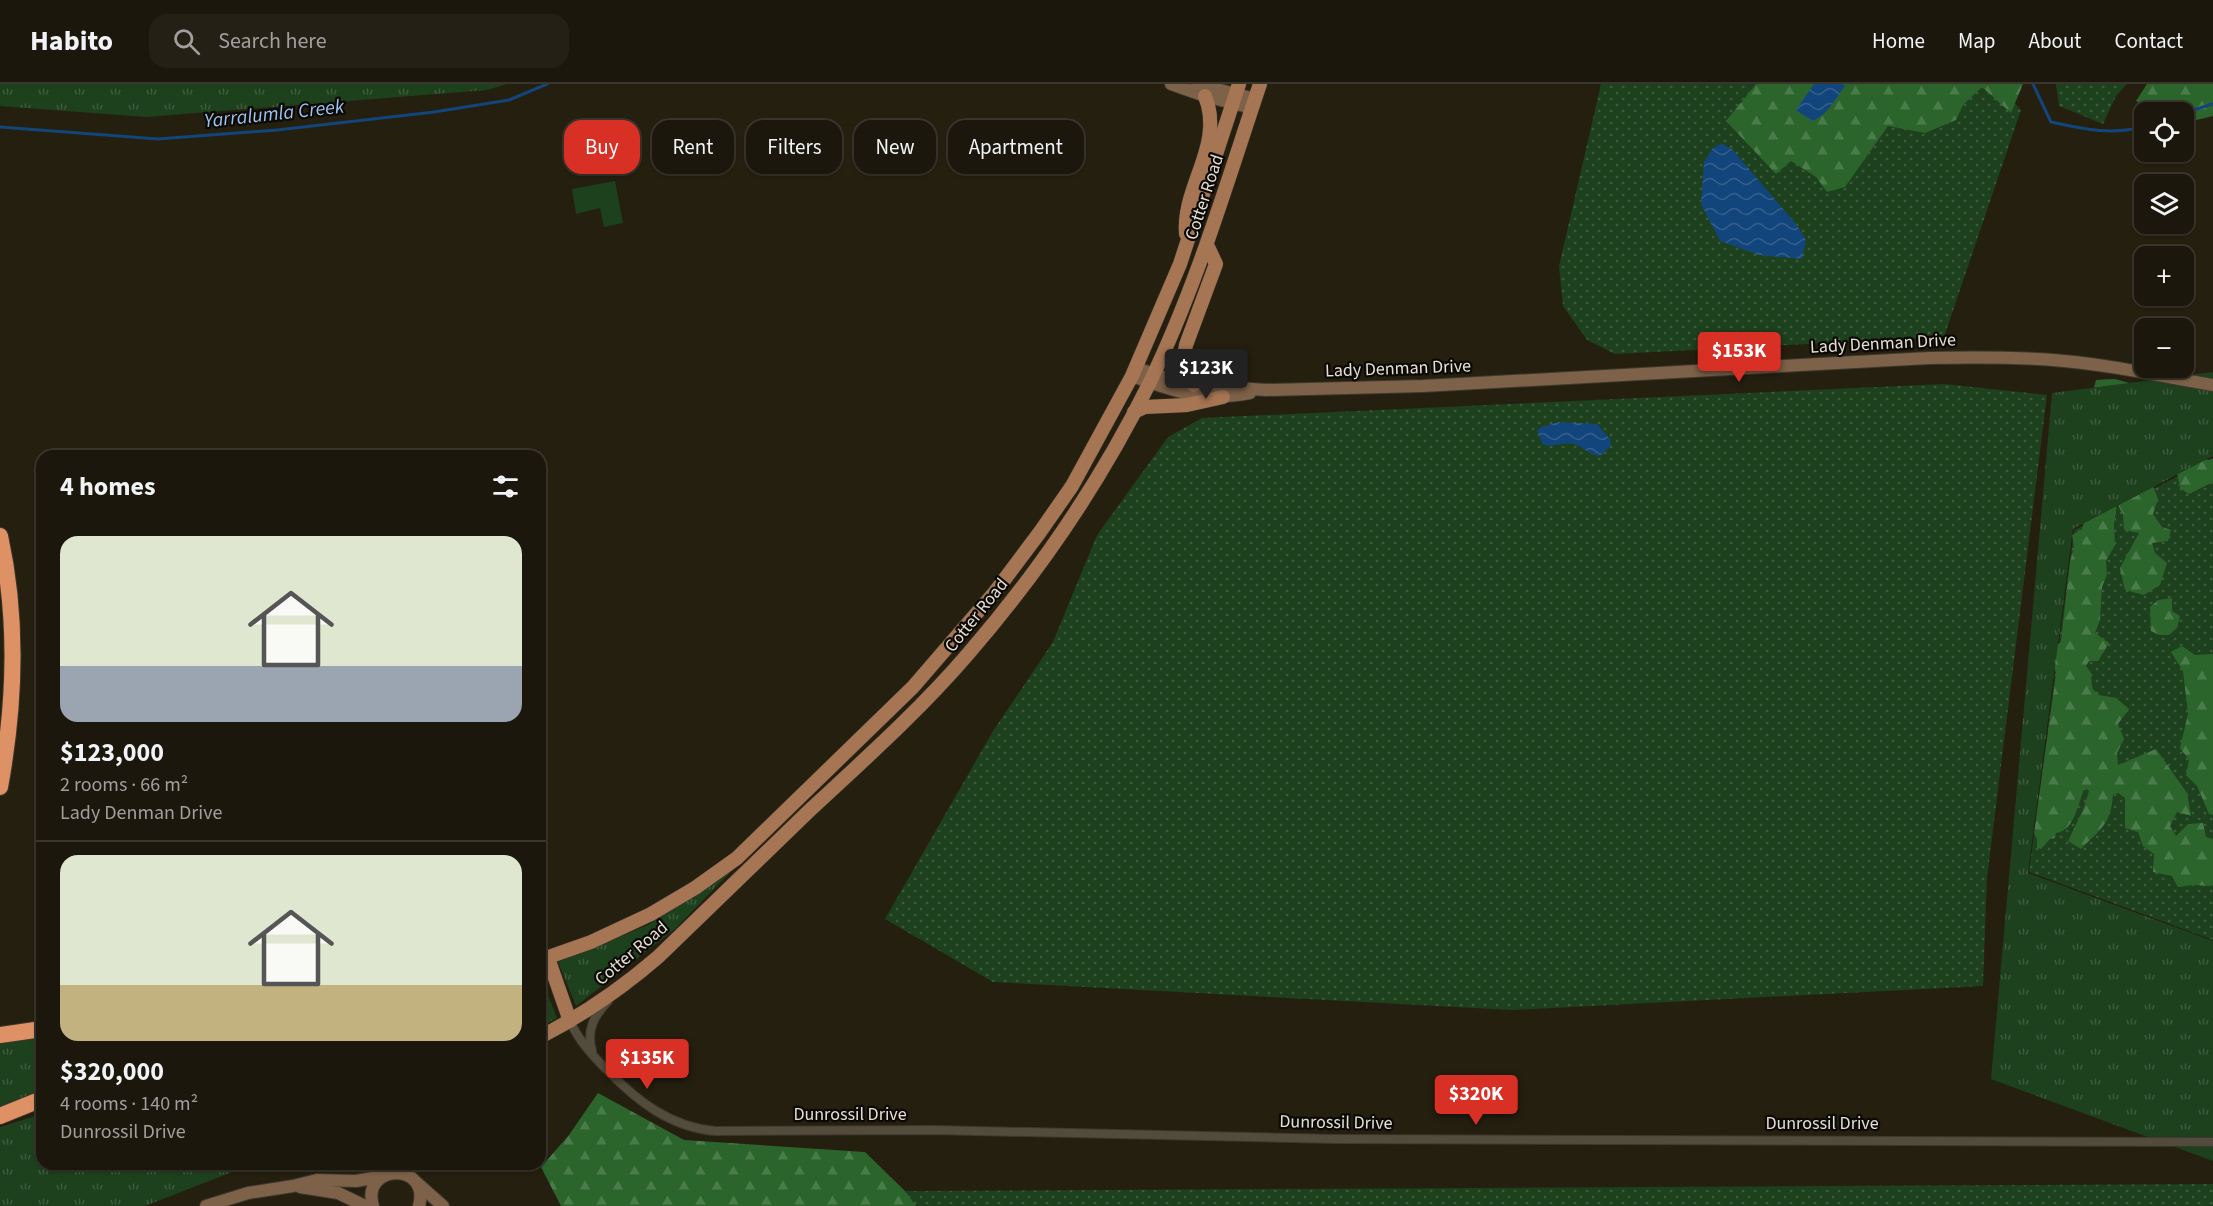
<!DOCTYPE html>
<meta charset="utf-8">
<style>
:root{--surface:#1c170c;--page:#252015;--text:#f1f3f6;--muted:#a09f9d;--line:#3a362d;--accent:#d93025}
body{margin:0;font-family:"Source Sans 3",sans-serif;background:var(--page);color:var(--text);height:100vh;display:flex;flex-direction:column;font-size:22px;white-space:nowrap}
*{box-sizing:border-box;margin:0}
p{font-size:20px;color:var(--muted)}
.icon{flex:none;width:33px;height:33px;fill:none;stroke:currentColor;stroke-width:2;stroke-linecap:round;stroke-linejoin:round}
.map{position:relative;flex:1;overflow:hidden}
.drawer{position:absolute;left:36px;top:366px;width:510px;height:720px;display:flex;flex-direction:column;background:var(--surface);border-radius:18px;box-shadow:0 2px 4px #0004,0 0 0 2px var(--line)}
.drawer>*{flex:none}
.hud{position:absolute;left:564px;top:36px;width:570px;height:54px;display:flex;gap:12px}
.tools{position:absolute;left:2134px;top:18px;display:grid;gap:12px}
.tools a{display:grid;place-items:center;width:60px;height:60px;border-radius:12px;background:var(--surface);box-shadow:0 2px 4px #0004,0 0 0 2px var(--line);font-size:30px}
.price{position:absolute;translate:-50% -51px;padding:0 14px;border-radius:6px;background:var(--accent);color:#fff;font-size:20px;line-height:39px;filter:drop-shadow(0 2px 3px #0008)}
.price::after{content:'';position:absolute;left:50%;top:36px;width:18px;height:14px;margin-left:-9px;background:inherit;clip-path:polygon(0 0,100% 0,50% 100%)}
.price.on{background:#222;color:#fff}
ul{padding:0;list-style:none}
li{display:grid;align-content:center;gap:12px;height:318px;padding:0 24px}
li+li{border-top:2px solid var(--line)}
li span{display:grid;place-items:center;height:186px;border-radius:18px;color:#555}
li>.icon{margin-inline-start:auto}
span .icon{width:108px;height:108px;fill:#fffc;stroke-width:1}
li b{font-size:26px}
h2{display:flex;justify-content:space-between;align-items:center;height:72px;padding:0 24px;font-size:26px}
.tag{padding:0 21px;border-radius:18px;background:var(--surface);box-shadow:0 2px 4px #0004,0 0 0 2px var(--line);font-size:21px;line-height:54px}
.tag.on{background:var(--accent);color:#fff}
header{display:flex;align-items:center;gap:36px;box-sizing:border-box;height:84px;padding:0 30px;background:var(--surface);border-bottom:2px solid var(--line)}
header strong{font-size:28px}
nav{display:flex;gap:33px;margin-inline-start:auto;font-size:21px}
.search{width:420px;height:54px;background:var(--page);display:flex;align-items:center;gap:15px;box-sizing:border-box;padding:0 21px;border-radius:18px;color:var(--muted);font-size:22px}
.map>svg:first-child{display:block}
</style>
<header>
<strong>Habito</strong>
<div class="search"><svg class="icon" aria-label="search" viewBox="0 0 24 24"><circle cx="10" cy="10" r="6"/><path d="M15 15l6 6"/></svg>Search here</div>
<nav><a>Home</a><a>Map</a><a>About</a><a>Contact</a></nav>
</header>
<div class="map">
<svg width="2213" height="1122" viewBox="0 0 2213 1122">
<defs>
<pattern id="grass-dots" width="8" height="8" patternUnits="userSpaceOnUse" patternTransform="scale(1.5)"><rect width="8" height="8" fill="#1d401d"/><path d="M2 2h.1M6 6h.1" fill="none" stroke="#3e5b3d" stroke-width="1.8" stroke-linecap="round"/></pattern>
<pattern id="forest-firs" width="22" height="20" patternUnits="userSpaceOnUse" patternTransform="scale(1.5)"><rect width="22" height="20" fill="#2c652c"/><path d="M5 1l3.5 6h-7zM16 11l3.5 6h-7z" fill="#4a7b4a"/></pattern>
<pattern id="park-tufts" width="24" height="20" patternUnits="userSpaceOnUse" patternTransform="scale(1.5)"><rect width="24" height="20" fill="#1d401d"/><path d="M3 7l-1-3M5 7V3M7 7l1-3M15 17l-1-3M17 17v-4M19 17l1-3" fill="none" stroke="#3e5b3d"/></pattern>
<pattern id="water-waves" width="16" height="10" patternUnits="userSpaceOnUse" patternTransform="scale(1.5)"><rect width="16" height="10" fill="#12457b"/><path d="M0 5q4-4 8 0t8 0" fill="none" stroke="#345f8d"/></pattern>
</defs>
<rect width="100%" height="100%" fill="#251f10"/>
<!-- grass -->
<g fill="url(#grass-dots)">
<path d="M 1601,0 L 1998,0 L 2021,26 L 1944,253 L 1615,270 L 1587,256 L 1563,222 L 1559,182 Z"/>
<path d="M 2056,0 L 2127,0 L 2116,12 L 2103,40 L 2059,22 Z"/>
<path d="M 1944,300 L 2047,311 L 1987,794 L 1983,902 L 1512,926 L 993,898 L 885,835 L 993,647 L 1053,558 L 1097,451 L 1168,353 L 1202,334 Z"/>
<path d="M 2213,374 L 2213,856 L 2029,788 L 2074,446 Z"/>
<path d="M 2213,1100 L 2213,1122 L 915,1122 L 904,1107 Z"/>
</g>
<!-- forest -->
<g fill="url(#forest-firs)">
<path d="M 1756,0 L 2023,0 L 2011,29 L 1982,3 L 1963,21 L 1956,36 L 1925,49 L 1888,42 L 1845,103 L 1827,108 L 1816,93 L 1791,77 L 1776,90 L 1726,37 Z"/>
<path d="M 2147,0 L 2213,0 L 2213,32 L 2184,39 L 2184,28 L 2156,28 L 2136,17 Z"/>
<path d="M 2115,295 L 2140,302 L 2195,375 L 2213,376 L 2213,398 L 2189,410 L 2180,404 L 2176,384 L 2152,399 L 2158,415 L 2153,430 L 2162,443 L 2171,446 L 2168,457 L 2152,459 L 2155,469 L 2167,479 L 2160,501 L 2144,511 L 2125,506 L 2120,484 L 2139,449 L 2124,446 L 2123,430 L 2117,420 L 2114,440 L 2115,461 L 2106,477 L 2107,491 L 2102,503 L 2100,536 L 2095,549 L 2109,559 L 2098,577 L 2089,577 L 2086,582 L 2091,589 L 2092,604 L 2099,611 L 2116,614 L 2129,625 L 2118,640 L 2124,655 L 2117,669 L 2118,681 L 2156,665 L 2187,709 L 2191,732 L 2177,728 L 2170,742 L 2176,752 L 2188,740 L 2203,739 L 2206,753 L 2213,755 L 2213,801 L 2210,802 L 2193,801 L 2178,803 L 2172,792 L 2153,788 L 2154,770 L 2143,762 L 2138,748 L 2125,744 L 2125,714 L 2118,709 L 2113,710 C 2111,741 2101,744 2081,765 L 2068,757 L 2083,726 L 2089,707 L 2085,703 C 2078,718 2075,747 2056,749 L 2055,754 L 2050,755 L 2041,765 L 2037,764 L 2037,754 L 2034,750 L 2056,590 L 2054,581 L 2047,568 L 2061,558 L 2070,477 L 2074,463 L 2072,451 L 2082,445 L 2085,434 L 2089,323 L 2096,296 Z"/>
<path d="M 2172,514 L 2172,527 L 2180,532 L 2177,544 L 2169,551 L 2159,551 L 2151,547 L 2150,523 L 2158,516 Z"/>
<path d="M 2182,562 L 2195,571 L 2213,570 L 2213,731 L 2209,730 L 2197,702 L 2186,691 L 2189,676 L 2180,664 L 2188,630 L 2183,587 L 2171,568 Z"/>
<path d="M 598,1009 L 684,1056 L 865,1068 L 905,1107 L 916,1122 L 561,1122 L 541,1083 L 569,1051 Z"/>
</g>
<!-- park -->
<g fill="url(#park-tufts)">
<path d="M 0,0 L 507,0 L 487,6 L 146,33 L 0,22 Z"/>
<path d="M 2213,288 L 2213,372 L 2073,445 L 2028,789 L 2213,857 L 2213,1077 L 1991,995 L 2052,309 Z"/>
<path d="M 747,771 L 675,845 L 576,922 L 558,878 L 648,841 Z"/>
<path d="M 540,891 L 557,934 L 540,943 Z"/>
<path d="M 42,951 L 42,1005 L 0,1024 L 0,959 Z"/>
<path d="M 42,1030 L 42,1080 L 263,1080 L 250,1081 L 145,1122 L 0,1122 L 0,1043 Z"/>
</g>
<!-- pitch -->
<path fill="#1d401d" d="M 615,97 L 623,139 L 604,143 L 600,124 L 576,130 L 572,105 Z"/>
<!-- water -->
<g fill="url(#water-waves)">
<path d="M 1814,0 L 1842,0 L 1845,2 C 1835,15 1827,32 1812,37 L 1796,26 Z"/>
<path d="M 1721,59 L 1732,65 L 1796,140 L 1806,156 L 1802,175 L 1759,171 L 1720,157 L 1701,120 L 1704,78 L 1712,65 Z"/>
<path d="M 1559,338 L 1597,340 L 1610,355 L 1611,362 L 1600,372 C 1589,371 1583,362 1573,360 C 1564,358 1554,363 1543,361 L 1537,347 L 1541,343 Z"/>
</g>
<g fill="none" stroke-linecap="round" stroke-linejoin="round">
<!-- stream -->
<g stroke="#12457b" stroke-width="3">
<path d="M 2033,0 L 2051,38 C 2083,45 2113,52 2145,42"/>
<path d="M 2184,29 L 2213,20"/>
<path d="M 0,43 L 158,55 L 277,46 L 434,28 L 509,16 L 547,0"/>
</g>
<defs>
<g id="street">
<path d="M 570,937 C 579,957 592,971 607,986 C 637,1017 670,1043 715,1047 L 933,1046 L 1335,1055 L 2213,1058"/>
<path d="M 592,967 C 586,946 594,932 608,917"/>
</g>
<g id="secondary">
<path d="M 1171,0 L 1205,12 L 1252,24"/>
<path d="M 1197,0 L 1255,15"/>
<path d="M 1136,284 L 1169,295 L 1194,301 L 1266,306 L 1423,302 L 1929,274 C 1971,273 2012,273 2053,276 C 2107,280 2160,292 2213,301"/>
<path d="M 1132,292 C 1175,308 1204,318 1250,309"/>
<path d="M 417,1099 L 443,1122"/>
<path d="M 300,1103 L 338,1109 L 365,1122"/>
<path d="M 206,1122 L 248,1109 L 293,1102 L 317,1096 L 356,1097 L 384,1092"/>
<path d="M 373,1122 C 360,1080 431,1077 419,1122"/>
</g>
<g id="primary">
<path d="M 1186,150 C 1182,102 1225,61 1205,12"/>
<path d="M 1194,301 C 1183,288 1182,278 1186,261 L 1216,180 L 1207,161"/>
<path d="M 1134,328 L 1145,323 L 1187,321 L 1223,313"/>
<path d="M 548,874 L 570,937"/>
<path d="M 540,876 L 591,858 L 651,830 L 695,804 L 737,774 L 913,603 L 995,508 L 1040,448 L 1072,402 L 1132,292 L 1180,180 L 1239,0"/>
<path d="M 540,953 C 583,931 621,905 658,873 C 709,824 759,775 810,726 C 864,676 920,626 968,570 C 1039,488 1101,397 1149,300 C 1196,204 1226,101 1260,0"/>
</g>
<g id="highway">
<path d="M 0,452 C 18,534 15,621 0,703"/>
<path d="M 0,951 L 42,945"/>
<path d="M 0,1032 L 42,1015"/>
</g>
</defs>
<!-- street casing -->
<use href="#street" stroke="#3d382f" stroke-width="10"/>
<!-- secondary casing -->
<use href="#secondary" stroke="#3d382f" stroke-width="14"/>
<!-- primary casing -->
<use href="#primary" stroke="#3d382f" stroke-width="15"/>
<!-- highway casing -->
<use href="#highway" stroke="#3d382f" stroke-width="18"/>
<!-- street -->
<use href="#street" stroke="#534c3c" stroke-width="8"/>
<!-- secondary -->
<use href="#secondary" stroke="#7d6148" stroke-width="12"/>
<!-- primary -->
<use href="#primary" stroke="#a67554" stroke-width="14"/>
<!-- highway -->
<use href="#highway" stroke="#de9164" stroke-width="16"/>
</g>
<g text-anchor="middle" stroke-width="4.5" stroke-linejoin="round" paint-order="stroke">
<!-- street labels -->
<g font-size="18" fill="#e3dfd6" stroke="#0c0904">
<text transform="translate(1204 113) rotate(-72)" y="6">Cotter Road</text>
<text transform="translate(1883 259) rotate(-3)" y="6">Lady Denman Drive</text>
<text transform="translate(1398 284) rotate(-2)" y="6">Lady Denman Drive</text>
<text transform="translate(976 531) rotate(-51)" y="6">Cotter Road</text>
<text transform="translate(631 869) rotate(-40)" y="6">Cotter Road</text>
<text x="850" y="1036">Dunrossil Drive</text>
<text transform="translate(1336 1038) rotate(1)" y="6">Dunrossil Drive</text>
<text x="1822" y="1045">Dunrossil Drive</text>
</g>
<!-- water labels -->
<g font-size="20" font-style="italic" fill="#9ac2f3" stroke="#0c0904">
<text transform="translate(274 29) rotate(-6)" y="7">Yarralumla Creek</text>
</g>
</g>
</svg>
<div class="tools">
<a><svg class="icon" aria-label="locate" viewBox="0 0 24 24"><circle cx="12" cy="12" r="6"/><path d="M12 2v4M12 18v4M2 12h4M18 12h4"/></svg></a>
<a><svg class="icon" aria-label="layers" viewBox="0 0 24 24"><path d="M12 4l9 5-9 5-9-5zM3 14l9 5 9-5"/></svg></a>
<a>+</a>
<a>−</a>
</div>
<b class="price" style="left:1739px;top:299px">$153K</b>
<b class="price on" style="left:1206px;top:316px">$123K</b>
<b class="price" style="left:647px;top:1006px">$135K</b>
<b class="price" style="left:1476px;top:1042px">$320K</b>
<div class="hud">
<a class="tag on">Buy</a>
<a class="tag">Rent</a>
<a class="tag">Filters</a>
<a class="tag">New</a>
<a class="tag">Apartment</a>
</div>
<section class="drawer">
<h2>4 homes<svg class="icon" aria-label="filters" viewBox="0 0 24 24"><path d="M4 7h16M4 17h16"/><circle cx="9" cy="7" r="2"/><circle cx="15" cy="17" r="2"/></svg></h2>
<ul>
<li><span style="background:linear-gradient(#dfe7d0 70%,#9aa5b1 0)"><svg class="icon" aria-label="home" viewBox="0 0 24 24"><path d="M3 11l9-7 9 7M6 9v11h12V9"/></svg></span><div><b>$123,000</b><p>2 rooms · 66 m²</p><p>Lady Denman Drive</p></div></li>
<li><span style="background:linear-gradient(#dfe7d0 70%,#c2b280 0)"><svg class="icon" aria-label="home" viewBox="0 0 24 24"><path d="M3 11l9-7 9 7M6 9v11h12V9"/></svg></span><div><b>$320,000</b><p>4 rooms · 140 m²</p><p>Dunrossil Drive</p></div></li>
</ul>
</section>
</div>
